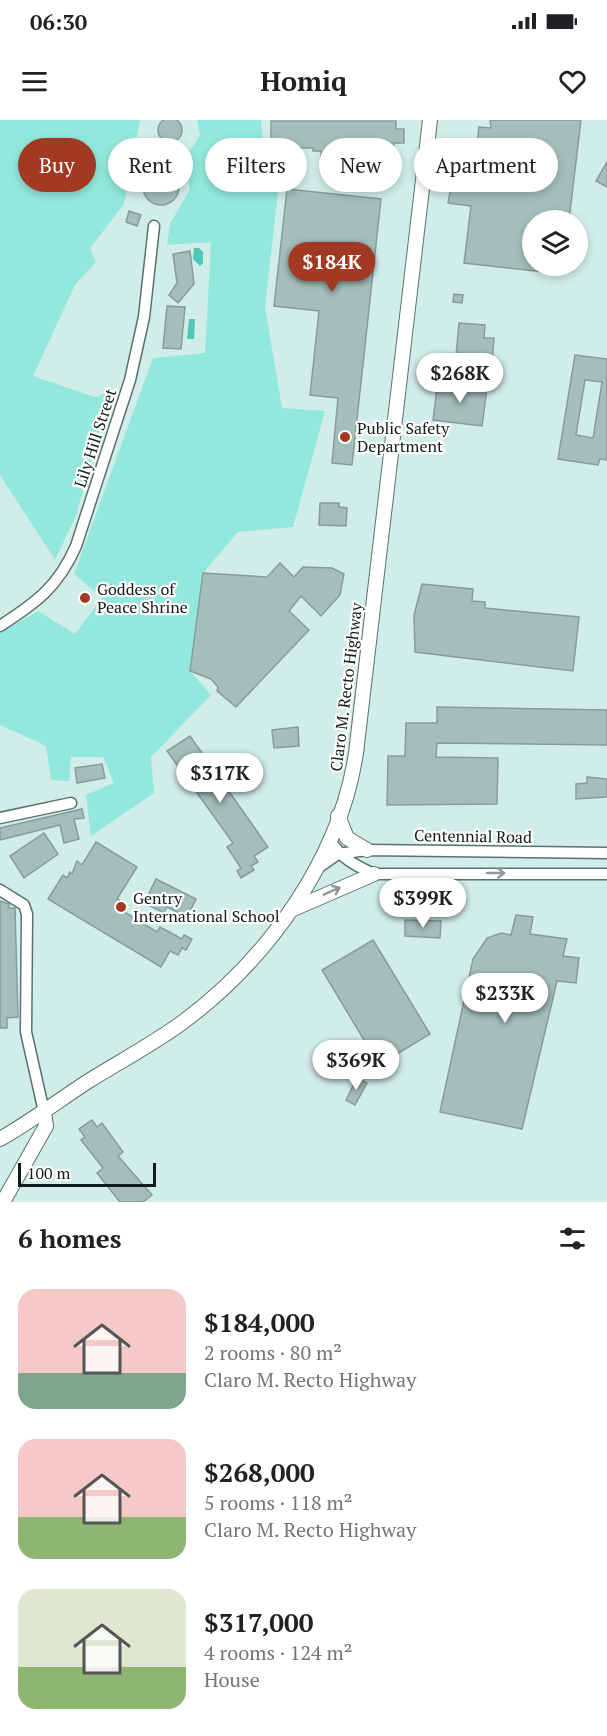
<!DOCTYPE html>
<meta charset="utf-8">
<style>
:root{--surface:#fff;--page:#f6f6f6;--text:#202124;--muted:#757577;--accent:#a23922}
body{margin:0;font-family:"PT Serif",serif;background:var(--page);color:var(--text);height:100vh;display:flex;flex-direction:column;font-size:22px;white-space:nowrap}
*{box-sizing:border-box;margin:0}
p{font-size:20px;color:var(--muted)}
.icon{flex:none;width:33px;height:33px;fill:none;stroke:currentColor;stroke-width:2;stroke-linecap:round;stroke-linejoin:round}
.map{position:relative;height:1082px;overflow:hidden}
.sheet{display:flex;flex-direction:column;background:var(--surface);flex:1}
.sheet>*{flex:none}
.banner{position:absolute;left:18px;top:18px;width:572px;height:54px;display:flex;gap:12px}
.controls{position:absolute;left:522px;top:90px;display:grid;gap:12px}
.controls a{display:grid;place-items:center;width:66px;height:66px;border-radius:50%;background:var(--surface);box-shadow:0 3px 9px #0003;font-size:30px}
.scale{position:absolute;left:18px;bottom:15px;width:138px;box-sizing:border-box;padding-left:6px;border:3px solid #111b19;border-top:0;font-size:16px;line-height:21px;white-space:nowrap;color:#111b19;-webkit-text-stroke:4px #fff;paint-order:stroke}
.price{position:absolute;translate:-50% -51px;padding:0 14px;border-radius:21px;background:#fff;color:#222;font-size:20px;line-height:39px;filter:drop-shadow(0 2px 3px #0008)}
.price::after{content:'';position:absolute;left:50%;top:36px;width:18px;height:14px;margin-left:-9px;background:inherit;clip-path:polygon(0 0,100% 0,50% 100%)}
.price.current{background:var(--accent);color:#fff}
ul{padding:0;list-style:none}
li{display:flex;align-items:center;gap:18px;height:150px;padding:0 18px}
li span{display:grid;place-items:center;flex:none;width:168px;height:120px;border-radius:18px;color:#555}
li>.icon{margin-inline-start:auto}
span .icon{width:72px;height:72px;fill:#fffc;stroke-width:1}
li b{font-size:26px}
h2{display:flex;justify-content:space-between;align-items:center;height:72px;padding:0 18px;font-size:26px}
.pill{padding:0 21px;border-radius:27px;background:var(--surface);box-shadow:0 3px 9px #0003;font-size:21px;line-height:54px}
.pill.current{background:var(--accent);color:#fff}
.status{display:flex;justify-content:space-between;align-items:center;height:42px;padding:0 30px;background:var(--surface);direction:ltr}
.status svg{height:16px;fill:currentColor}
header{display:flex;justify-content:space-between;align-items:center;height:78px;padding:0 18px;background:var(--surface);font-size:27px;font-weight:700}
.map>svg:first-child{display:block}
</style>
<div class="status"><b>06:30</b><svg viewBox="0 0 49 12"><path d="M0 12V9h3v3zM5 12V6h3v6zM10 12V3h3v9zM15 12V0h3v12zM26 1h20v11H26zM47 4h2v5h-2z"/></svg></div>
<header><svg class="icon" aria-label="menu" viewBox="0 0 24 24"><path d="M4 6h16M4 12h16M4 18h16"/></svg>Homiq<svg class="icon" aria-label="heart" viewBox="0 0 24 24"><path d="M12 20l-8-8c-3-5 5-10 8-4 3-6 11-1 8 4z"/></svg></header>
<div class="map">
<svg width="607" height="1082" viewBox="0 0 607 1082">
<rect width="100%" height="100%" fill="#d1ede8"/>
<!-- green -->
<g fill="#92e8dc">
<path d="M 0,0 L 140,0 L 124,84 L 90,128 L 96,142 L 75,165 L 33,256 L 95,277 L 111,271 L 76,396 L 55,440 L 0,355 Z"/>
<path d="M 197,0 L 261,0 L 264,33 L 282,37 L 265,187 L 282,288 L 325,291 L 293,407 L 238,412 L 203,453 L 190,551 L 211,575 L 151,637 L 154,673 L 91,716 L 86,675 L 114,663 L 103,637 L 71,637 L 69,661 L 51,660 L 46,626 L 0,605 L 0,513 L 38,491 L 75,514 L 102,478 L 74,454 L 153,238 L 205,233 L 211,122 L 167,125 L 170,104 L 190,69 L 184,40 L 200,15 Z"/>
</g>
<!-- water -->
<g fill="#4fc7b9">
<path d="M 194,128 L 199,128 L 203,132 L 203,143 L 200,146 L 193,139 Z"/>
<path d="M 189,199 L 195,199 L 194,219 L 187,219 Z"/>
</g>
<!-- building -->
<g fill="#a4beba" stroke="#859e9a" stroke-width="1.5" fill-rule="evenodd">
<circle cx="170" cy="10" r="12"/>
<path d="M 490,0 L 581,0 L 569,100 L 532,100 L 532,146 L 563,146 L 562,154 L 464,143 L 471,86 L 448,83 L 451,67 L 472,69 L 479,7 L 491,8 Z"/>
<path d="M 271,1 L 396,1 L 396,9 L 404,9 L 404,23 L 394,23 L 394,33 L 338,33 L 338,41 L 321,41 L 321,31 L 313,31 L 313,28 L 271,28 Z"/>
<path d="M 607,42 L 607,67 L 596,61 Z"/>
<circle cx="161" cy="67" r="18"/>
<path d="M 287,69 L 381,79 L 352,345 L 332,343 L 338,278 L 310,275 L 319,191 L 274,186 Z"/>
<path d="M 129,91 L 141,95 L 137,106 L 126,102 Z"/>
<path d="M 190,131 L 194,164 L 178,183 L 169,175 L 177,163 L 173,134 Z"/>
<path d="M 454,174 L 463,175 L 462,183 L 453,182 Z"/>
<path d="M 167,186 L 185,187 L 181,229 L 163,228 Z"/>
<path d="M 459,203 L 485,205 L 484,218 L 494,218 L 492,243 L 470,242 L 470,238 L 456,236 Z"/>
<path d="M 575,235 L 607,239 L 607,340 L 600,339 L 598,345 L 558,339 ZM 585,260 L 602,262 L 593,318 L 576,315 Z"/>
<path d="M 438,261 L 487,268 L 482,306 L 433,300 Z"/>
<path d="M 320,383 L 339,383 L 339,387 L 347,388 L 346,406 L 319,405 Z"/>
<path d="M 280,443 L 294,457 L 303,447 L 332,448 L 344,454 L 340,475 L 321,496 L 301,476 L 289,491 L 309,510 L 236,587 L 217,571 L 218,567 L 211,559 L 190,551 L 203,453 L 267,457 Z"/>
<path d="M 422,464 L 473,469 L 472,481 L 485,482 L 485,488 L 579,497 L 573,551 L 415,532 L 414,495 Z"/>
<path d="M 437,587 L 607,590 L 607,625 L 437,623 L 436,637 L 498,638 L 497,684 L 387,685 L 388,636 L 405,636 L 406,603 L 437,603 Z"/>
<path d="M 298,607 L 299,626 L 274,628 L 272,610 Z"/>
<path d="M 190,616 L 268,727 L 254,736 L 258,742 L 251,746 L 254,750 L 241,758 L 237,751 L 241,748 L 227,727 L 233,723 L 167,631 Z"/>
<path d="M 102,644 L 105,658 L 77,663 L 75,648 Z"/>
<path d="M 587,657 L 607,659 L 607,677 L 576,679 L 576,664 L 587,663 Z"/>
<path d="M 82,689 L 84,698 L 74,699 L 79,719 L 64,723 L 60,705 L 0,720 L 0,708 Z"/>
<path d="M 44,713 L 58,734 L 24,758 L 10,736 Z"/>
<path d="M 96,722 L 137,747 L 117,779 L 125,783 L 121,790 L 157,812 L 160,807 L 182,819 L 184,815 L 192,819 L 186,830 L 182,828 L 178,835 L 170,831 L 161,847 L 48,779 L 63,755 L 67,758 L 70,752 L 72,754 L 77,741 L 82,745 Z"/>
<path d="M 156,759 L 196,779 L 187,797 L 167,787 L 164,793 L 144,783 Z"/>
<path d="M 0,781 L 9,784 L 9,788 L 15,788 L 18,897 L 7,898 L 7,908 L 0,908 Z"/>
<path d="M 516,795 L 533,797 L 530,814 L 567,819 L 563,836 L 579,838 L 576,863 L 557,861 L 522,1009 L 440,992 L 473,839 L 487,818 L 501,813 L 511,815 Z"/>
<path d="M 405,800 L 441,801 L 440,818 L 405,816 Z"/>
<path d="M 373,820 L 430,914 L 379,945 L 322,850 Z"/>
<path d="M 357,958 L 367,963 L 355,985 L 346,980 Z"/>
<path d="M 92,1000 L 97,1007 L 102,1003 L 123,1032 L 118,1036 L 152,1075 L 143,1082 L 120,1082 L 97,1053 L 103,1048 L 81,1020 L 85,1017 L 79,1009 Z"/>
</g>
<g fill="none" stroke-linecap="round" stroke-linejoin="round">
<defs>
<g id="minor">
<path d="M 0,506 C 37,482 58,467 76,426 L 130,260 L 144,197 L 154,106"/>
<path d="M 0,698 L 71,683"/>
<path d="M 329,719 C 341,738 354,745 374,754 L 607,754"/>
<path d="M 318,748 L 338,734 L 367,730 L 607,733"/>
<path d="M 0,770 L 24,785 L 27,794 L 26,912 L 44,992"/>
</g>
<g id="major">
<path d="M 338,696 L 347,718 L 367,730"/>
<path d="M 291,790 L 374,754"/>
<path d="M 0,1019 C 30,1002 58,981 87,962 C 119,942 153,924 183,902 C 268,839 340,739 356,633 L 430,0"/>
<path d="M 3,1082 L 46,1006 L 44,992"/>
</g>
</defs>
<!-- minor casing -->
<use href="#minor" stroke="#5a726e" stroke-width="13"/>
<!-- major casing -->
<use href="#major" stroke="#5a726e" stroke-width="16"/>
<!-- minor -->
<use href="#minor" stroke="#fff" stroke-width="10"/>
<!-- major -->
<use href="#major" stroke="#fff" stroke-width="14"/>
</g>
<!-- one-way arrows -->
<defs><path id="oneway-shaft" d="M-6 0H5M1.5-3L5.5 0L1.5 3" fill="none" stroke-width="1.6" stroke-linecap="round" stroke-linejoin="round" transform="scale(1.5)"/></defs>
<g stroke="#949898">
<use href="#oneway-shaft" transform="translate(496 753)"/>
<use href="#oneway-shaft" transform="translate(332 771) rotate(-24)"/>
</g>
<!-- markers -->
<g fill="#a23922" stroke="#fff" stroke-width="2">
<circle cx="345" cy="317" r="6"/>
<circle cx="85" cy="478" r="6"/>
<circle cx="121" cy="787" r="6"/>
</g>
<g text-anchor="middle" stroke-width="4.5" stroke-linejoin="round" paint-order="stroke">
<!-- poi labels -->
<g font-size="16" fill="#111b19" stroke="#fff" text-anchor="start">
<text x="357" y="314">Public Safety<tspan x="357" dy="18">Department</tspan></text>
<text x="97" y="475">Goddess of<tspan x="97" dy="18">Peace Shrine</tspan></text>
<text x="133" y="784">Gentry<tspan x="133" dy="18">International School</tspan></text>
</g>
<!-- street labels -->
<g font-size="16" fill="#111b19" stroke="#fff">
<text transform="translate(95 318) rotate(-72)" y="6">Lily Hill Street</text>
<text transform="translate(346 567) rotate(-83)" y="6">Claro M. Recto Highway</text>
<text transform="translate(473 716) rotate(1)" y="6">Centennial Road</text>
</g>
</g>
</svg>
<div class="controls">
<a><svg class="icon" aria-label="layers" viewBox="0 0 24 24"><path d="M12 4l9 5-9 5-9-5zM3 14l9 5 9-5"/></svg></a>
</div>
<div class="scale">100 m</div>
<b class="price current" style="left:332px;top:173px">$184K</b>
<b class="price" style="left:460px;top:284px">$268K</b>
<b class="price" style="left:220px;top:684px">$317K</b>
<b class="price" style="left:423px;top:809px">$399K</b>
<b class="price" style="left:505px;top:904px">$233K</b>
<b class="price" style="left:356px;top:971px">$369K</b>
<div class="banner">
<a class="pill current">Buy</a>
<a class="pill">Rent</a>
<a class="pill">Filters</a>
<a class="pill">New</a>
<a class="pill">Apartment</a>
</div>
</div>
<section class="sheet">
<h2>6 homes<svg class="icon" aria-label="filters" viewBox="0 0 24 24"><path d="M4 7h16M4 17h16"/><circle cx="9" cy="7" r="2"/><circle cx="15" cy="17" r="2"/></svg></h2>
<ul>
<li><span style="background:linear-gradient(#f6c9c9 70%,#7fa58c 0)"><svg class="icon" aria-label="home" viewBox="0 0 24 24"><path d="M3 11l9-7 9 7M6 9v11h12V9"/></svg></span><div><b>$184,000</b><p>2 rooms · 80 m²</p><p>Claro M. Recto Highway</p></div></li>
<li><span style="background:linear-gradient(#f6c9c9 65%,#8fb573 0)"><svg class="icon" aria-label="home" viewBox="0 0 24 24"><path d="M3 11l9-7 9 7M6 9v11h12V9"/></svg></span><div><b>$268,000</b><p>5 rooms · 118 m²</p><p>Claro M. Recto Highway</p></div></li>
<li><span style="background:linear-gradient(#dfe7d0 65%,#8fb573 0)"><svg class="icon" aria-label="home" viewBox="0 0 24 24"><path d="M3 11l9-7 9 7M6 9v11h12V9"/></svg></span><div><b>$317,000</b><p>4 rooms · 124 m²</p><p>House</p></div></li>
</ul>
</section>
